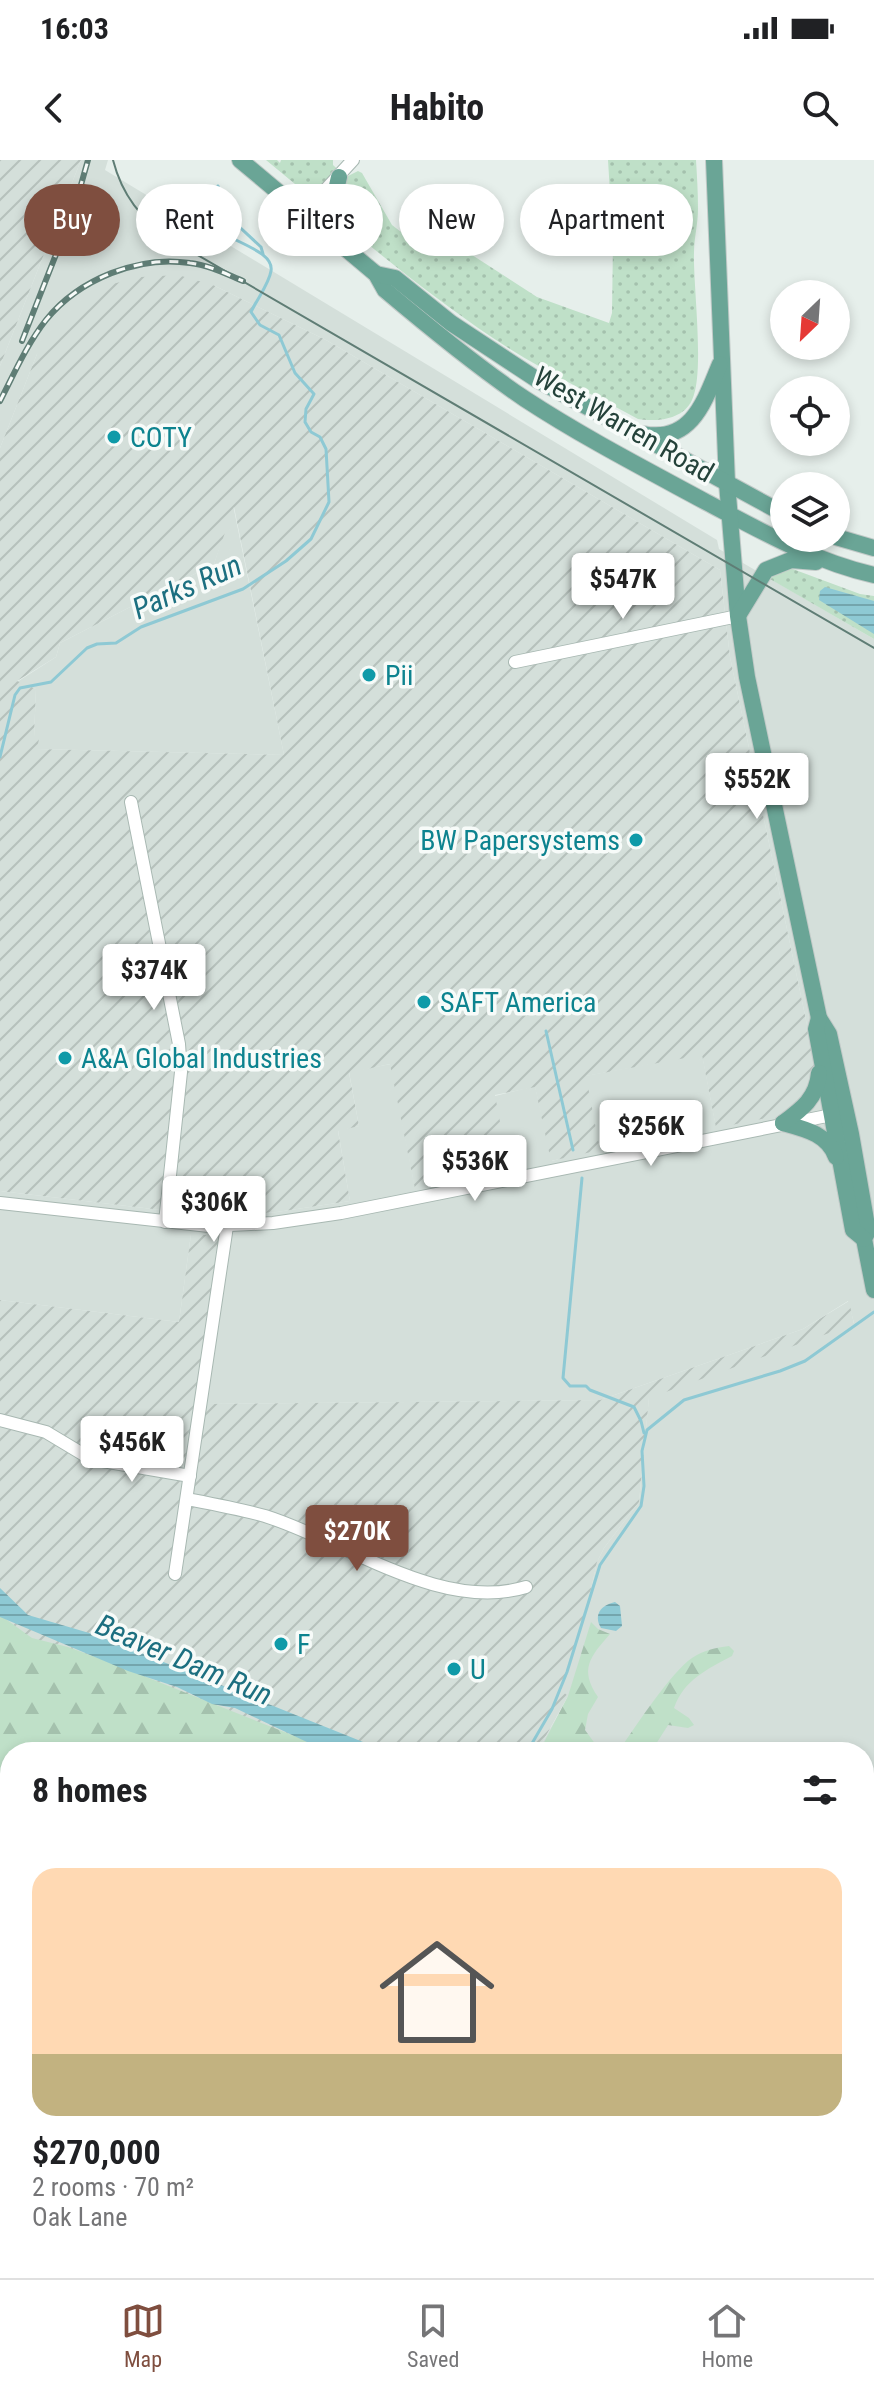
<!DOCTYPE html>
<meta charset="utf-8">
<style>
:root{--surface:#fff;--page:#f6f6f6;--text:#202124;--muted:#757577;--line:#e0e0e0;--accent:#7f4e3f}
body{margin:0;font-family:"Roboto Condensed",sans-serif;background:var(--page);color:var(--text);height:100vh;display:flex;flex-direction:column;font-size:30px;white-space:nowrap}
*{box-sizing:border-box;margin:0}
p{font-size:26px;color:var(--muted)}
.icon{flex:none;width:44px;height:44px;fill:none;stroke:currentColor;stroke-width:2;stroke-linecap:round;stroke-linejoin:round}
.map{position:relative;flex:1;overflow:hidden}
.panel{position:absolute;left:0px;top:1582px;width:874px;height:536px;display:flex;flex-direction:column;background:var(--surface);border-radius:32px 32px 0 0;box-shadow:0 4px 12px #0003}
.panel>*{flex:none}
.hud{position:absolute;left:24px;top:24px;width:826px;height:72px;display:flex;gap:16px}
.needle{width:52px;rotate:205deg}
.controls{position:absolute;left:770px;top:120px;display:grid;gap:16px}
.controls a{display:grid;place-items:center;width:80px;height:80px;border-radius:50%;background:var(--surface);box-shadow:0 4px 12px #0003;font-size:40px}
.price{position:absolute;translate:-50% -68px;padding:0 18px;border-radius:8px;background:#fff;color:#222;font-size:26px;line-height:52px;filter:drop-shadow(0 2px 4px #0008)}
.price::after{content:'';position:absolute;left:50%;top:48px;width:24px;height:18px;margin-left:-12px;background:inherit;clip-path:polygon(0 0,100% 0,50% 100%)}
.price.current{background:var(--accent);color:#fff}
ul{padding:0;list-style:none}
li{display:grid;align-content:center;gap:16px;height:424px;padding:0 32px}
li+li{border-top:2px solid var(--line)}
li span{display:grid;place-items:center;height:248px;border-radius:24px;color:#555}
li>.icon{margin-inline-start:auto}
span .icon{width:144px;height:144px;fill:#fffc;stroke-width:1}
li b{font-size:34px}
h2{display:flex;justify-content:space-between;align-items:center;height:96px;padding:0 32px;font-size:34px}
.pill{padding:0 28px;border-radius:36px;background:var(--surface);box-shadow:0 4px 12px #0003;font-size:28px;line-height:72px}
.pill.current{background:var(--accent);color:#fff}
.status{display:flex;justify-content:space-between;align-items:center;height:56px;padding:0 40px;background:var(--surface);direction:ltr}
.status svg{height:22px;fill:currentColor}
header{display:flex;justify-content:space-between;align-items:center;height:104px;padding:0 32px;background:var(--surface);font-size:36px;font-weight:700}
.tabs{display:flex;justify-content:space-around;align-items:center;height:112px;border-top:2px solid var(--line);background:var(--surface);font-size:22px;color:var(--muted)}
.tabs a{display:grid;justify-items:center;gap:4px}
.tabs .current{color:var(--accent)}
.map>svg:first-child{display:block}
</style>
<div class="status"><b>16:03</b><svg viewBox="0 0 49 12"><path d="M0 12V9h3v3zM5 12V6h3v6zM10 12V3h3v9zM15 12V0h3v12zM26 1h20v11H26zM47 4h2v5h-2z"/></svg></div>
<header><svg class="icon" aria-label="back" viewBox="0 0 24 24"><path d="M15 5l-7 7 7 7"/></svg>Habito<svg class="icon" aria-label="search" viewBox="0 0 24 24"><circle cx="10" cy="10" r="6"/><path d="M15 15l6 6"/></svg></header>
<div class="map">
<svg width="874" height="2118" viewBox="0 0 874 2118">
<defs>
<pattern id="industrial-furrows" width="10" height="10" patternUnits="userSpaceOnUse" patternTransform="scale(2)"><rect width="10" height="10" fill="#d4dfda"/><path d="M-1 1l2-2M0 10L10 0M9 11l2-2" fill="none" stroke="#b6c1bc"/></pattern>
<pattern id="green-dots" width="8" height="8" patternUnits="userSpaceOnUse" patternTransform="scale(2)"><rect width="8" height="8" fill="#bfe0c8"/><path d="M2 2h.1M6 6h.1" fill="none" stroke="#a4c1ad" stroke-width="1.8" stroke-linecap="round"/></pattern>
<pattern id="forest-firs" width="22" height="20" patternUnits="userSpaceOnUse" patternTransform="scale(2)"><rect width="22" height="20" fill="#bfe0c8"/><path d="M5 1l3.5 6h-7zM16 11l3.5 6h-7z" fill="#a4c1ad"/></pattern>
<pattern id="water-rules" width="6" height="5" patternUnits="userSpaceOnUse" patternTransform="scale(2)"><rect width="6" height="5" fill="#8ec9d4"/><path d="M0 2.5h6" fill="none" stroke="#74a5ad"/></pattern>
</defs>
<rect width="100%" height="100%" fill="#e6efeb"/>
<!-- built -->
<g fill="#d4dfda">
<path d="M 81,0 L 108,0 L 105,10 L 717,380 L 719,389 L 874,479 L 874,2118 L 161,2118 L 162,2108 L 864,2108 L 864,1592 L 537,1592 L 568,1537 L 561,1531 L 588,1443 L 597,1402 L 604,1388 L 639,1342 L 649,1237 L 854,1163 L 848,1141 L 803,1169 L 600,1240 L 204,1244 L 191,1074 L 179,1162 L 0,1140 L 0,1031 L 212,1056 L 277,1052 L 350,1041 L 338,970 L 359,966 L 349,912 L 391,904 L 415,1028 L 495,936 L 535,926 L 552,1001 L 569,996 L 585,916 L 702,894 L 716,967 L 815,903 L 730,497 L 720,410 L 326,180 L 213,125 L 37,194 L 0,288 L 0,206 Z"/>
<path d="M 233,345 L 284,595 L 37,589 L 34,577 L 36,529 L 17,522 L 56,497 L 60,483 L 214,404 Z"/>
</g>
<!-- industrial -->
<g fill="url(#industrial-furrows)" fill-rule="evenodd">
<path d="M 0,0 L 81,0 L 0,206 Z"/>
<path d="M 178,115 L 213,125 L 326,180 L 720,410 L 730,497 L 815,903 L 815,920 L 808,937 L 782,955 L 716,968 L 702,895 L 586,916 L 600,990 L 551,1001 L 535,927 L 495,935 L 509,1010 L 415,1029 L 390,904 L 349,913 L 359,966 L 338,971 L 350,1041 L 277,1052 L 212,1056 L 0,1031 L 0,288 L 37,194 L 72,151 L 104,126 L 141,117 ZM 234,347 L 284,595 L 37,589 L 39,579 L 34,577 L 36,529 L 17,521 L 56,497 L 60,483 L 214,404 Z"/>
<path d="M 191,1074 L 231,1077 L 205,1244 L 600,1240 L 803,1169 L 849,1141 L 854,1164 L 649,1238 L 639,1342 L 604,1388 L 597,1402 L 588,1443 L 561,1530 L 568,1536 L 537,1592 L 51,1592 L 0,1541 L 0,1140 L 179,1162 Z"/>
</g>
<!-- green -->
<g fill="url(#green-dots)">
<path d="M 266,0 L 277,0 L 280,3 L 281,0 L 333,0 L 333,5 L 346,17 L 358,11 L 362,13 L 392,65 L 405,75 L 416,79 L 433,77 L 452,82 L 537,137 L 609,163 L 612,153 L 613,82 L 608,0 L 696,0 C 697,16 698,33 698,49 C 698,64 694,78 694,92 C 693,127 705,213 692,240 C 683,260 656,262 638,259 C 590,233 539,209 493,178 C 414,125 340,61 266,0 Z"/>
<path d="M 790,408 L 860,434 L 874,436 L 874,479 L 770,419 L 774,411 Z"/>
<path d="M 0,1608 L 10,1609 L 10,1687 L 0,1675 Z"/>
</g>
<!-- forest -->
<g fill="url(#forest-firs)">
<path d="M 0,1455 L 32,1478 L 68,1487 L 106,1501 L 302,1579 L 324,1592 L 10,1592 L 10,1609 L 0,1608 Z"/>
<path d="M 591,1462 L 598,1469 L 610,1474 C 590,1497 579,1509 598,1537 L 588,1554 L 585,1570 L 596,1585 L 620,1589 C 636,1566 671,1512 692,1498 C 704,1490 715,1488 729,1486 L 734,1491 L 732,1496 C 706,1510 684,1520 674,1548 L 689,1558 L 694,1565 L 688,1568 L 668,1565 L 651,1592 L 539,1592 L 568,1536 Z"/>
</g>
<!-- water -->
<g fill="url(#water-rules)">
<path d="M 825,427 L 874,441 L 874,474 L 819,440 L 820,431 Z"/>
<path d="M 0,1428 L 28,1455 L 96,1475 L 388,1592 L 328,1592 L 235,1548 L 212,1544 L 177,1527 L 128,1511 L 0,1457 Z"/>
<path d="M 615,1442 L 620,1446 L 622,1466 L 616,1471 L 601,1468 C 593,1455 601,1445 615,1442 Z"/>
</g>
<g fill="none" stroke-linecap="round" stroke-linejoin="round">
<!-- stream -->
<g stroke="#8ec9d4" stroke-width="3">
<path d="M 218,26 L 232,60 L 261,87 L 263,94"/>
<path d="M 0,597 L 15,535 L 20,528 L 51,522 L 87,488 L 97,484 L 116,483 L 141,467 L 243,429 L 286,401 L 311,379 L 329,342 L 326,289 L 320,277 L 311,272 L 305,262 L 306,249 L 314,234 L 295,213 L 279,175 L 260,165 L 251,152 C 257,139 269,124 271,111 C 275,88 219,80 209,61 C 204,52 204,40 203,29"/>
<path d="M 546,871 L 573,990"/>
<path d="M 582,1018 L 563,1218 L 570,1226 L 586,1226 L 590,1230 L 634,1247 L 641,1261 L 644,1273"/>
<path d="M 527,1592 L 552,1549 L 567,1512 L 600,1405 L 641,1346 L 644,1326 L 642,1291 L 647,1270 L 684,1240 L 780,1211 L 805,1201 L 874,1152"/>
<path d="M 0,1686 L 10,1696"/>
</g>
<defs>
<g id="minor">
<path d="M 304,53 L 353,0"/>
<path d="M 515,502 L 738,456"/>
<path d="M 131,642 L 179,884 L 181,912 L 165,1062"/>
<path d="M 0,1043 L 209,1066 L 273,1063 L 341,1053 L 837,954"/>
<path d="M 0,1260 L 46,1272 L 91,1299 L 190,1316"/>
<path d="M 187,1339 C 213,1344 240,1349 265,1356 C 345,1381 441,1453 526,1427"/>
<path d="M 175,1414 L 227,1066"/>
</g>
<g id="major">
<path d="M 240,0 L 376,114 L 385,130 C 430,168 476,206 525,239 C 583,277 645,309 706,342 C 761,371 813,401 874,415"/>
<path d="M 714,0 L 727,323 L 738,456 L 747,517 L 819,858 L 829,874 L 851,974 L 868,1071 L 864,1079 L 874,1130"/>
<path d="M 339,17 L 336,30 L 353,94"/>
<path d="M 376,114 L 395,118 L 451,163 L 536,219 L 784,354"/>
<path d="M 643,274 C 692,284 705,240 720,204"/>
<path d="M 836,377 L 874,388"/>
<path d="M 739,454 L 766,410 L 791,400 L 816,402"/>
<path d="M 819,858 L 816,869 L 853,1070 L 864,1079"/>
<path d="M 783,963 C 805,969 828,974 836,997"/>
<path d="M 783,963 C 802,949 817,938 819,913"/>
<path d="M 864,1747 L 874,1733"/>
<path d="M 610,2118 L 614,2108"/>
</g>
</defs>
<!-- minor casing -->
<use href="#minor" stroke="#a8b8b2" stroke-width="14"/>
<!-- major casing -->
<use href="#major" stroke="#c2cac8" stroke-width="18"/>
<!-- minor -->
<use href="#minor" stroke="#fff" stroke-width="12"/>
<!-- major -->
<use href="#major" stroke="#6aa596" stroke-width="16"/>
<!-- tram -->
<path stroke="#5f7d75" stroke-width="2" d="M 113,0 C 122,35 141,59 170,79 L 874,488"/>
<defs>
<g id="rail">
<path d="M 22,181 L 75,46 L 88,0"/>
<path d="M 0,241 C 14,214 27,184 46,160 C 79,119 139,95 190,103 C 209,105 226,114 243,121"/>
</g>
</defs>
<!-- rail casing -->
<use href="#rail" stroke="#5f7d75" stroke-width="6"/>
<!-- rail -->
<use href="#rail" stroke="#f7fbf9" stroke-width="3" stroke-dasharray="9" stroke-linecap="butt"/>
</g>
<!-- markers -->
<g fill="#0f9aa8" stroke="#f7fbf9" stroke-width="3">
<circle cx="114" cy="277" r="8"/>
<circle cx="369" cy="515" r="8"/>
<circle cx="636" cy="680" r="8"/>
<circle cx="424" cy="842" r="8"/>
<circle cx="65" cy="898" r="8"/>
<circle cx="281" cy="1484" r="8"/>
<circle cx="454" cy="1509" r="8"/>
</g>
<g text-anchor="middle" stroke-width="7" stroke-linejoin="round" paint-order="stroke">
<!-- street labels -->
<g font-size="28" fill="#24423a" stroke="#f7fbf9">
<text transform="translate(624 264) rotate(30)" y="10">West Warren Road</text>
</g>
<!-- culture labels -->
<g font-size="28" fill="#0d838f" stroke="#f7fbf9" text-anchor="start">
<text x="130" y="287">COTY</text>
<text x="385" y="525">Pii</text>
<text x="620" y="690" text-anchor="end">BW Papersystems</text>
<text x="440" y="852">SAFT America</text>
<text x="81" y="908">A&amp;A Global Industries</text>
<text x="297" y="1494">F</text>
<text x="470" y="1519">U</text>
</g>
<!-- water labels -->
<g font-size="30" font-style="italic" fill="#1c6f80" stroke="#f7fbf9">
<text transform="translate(187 427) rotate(-24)" y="10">Parks Run</text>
<text transform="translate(184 1500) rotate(23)" y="10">Beaver Dam Run</text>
</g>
</g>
</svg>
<div class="controls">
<a><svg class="needle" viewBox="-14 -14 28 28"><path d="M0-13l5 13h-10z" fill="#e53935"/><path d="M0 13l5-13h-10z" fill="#757577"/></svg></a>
<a><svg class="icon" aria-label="locate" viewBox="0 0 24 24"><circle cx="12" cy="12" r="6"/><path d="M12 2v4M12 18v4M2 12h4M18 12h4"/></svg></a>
<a><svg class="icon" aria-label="layers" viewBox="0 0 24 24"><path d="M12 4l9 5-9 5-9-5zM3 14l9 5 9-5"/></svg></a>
</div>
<b class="price" style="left:623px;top:461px">$547K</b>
<b class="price" style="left:757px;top:661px">$552K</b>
<b class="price" style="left:154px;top:852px">$374K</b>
<b class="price" style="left:651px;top:1008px">$256K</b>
<b class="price" style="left:475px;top:1043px">$536K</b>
<b class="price" style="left:214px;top:1084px">$306K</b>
<b class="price" style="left:132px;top:1324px">$456K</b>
<b class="price current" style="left:357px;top:1413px">$270K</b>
<div class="hud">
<a class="pill current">Buy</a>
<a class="pill">Rent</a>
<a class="pill">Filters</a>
<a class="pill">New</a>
<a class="pill">Apartment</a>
</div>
<section class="panel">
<h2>8 homes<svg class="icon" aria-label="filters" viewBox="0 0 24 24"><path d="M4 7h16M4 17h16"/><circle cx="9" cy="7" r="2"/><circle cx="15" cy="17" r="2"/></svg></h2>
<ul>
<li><span style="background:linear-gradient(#ffd9b3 75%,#c2b280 0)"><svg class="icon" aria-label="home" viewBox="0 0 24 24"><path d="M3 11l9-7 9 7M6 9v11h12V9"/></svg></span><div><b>$270,000</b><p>2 rooms · 70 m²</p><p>Oak Lane</p></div></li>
</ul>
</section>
</div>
<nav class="tabs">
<a class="current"><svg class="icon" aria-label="map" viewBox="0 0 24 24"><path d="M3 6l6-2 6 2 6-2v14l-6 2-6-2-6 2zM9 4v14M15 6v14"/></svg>Map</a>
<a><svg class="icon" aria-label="saved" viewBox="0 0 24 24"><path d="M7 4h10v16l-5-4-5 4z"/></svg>Saved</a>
<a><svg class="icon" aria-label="home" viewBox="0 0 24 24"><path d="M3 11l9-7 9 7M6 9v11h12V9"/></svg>Home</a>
</nav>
